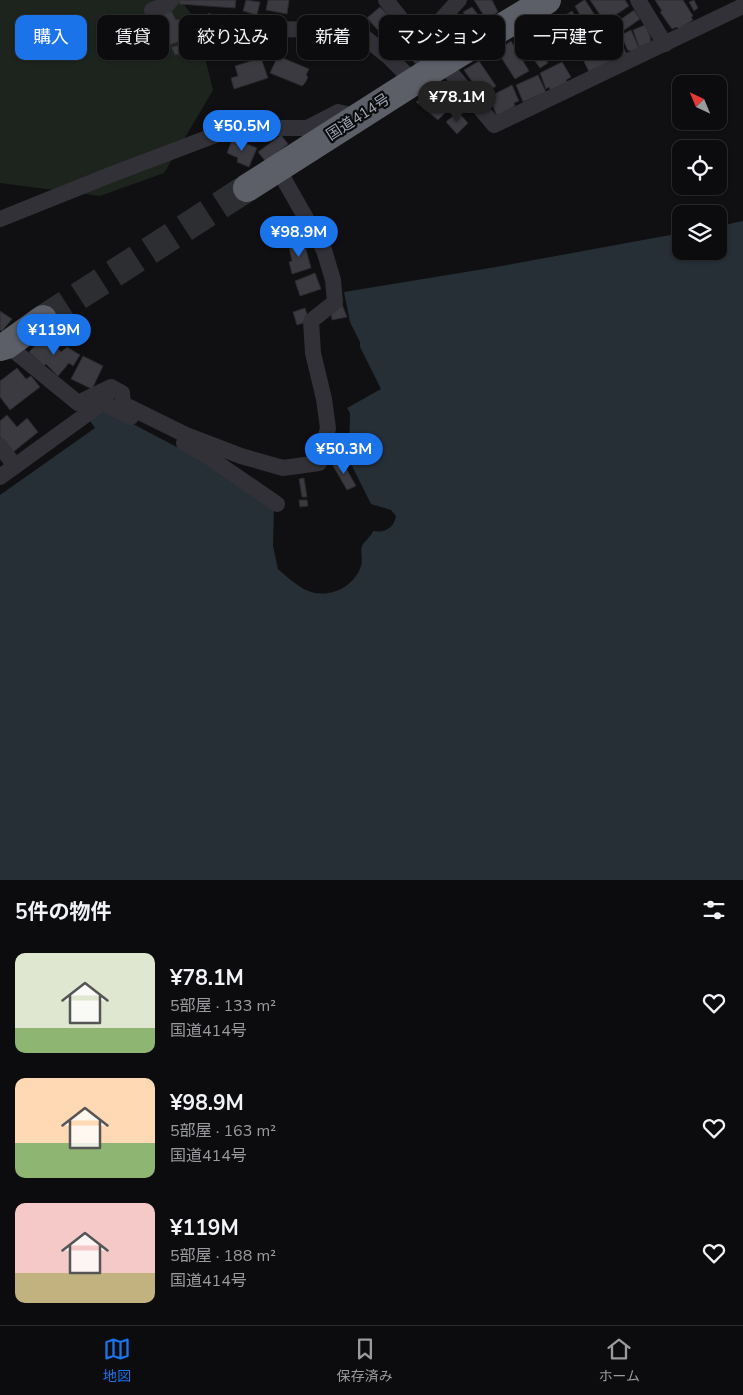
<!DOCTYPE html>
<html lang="ja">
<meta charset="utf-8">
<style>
:root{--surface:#0c0c0e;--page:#151517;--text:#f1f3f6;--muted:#9a9b9e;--line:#2c2c2e;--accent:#1a73e8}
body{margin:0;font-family:"Nunito Sans","Noto Sans JP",sans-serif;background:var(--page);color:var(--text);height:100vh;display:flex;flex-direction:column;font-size:19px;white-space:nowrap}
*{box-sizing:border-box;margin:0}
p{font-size:16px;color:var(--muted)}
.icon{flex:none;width:28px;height:28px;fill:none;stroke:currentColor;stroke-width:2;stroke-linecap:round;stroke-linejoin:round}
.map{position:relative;height:880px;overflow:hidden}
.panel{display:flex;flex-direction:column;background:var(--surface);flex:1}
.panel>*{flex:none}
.guide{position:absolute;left:15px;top:15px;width:714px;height:45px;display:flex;gap:10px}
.needle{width:32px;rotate:316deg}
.controls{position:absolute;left:672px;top:75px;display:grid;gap:10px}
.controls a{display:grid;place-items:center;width:55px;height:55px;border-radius:10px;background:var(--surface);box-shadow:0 1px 4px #0004,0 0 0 1px var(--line);font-size:25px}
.price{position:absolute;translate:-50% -42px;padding:0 11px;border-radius:18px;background:var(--accent);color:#fff;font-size:16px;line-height:32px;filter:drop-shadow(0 1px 2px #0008)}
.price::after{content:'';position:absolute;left:50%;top:30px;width:15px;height:11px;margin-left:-8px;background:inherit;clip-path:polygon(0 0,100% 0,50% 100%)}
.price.selected{background:#222;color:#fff}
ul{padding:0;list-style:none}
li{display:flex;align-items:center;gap:15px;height:125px;padding:0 15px}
li span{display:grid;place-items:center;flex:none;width:140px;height:100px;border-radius:10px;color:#555}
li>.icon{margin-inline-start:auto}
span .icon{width:60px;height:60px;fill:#fffc;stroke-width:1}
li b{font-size:21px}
h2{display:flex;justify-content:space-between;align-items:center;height:60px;padding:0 15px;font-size:21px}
.chip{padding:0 18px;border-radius:10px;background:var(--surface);box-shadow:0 1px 4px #0004,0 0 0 1px var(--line);font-size:18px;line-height:45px}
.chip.selected{background:var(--accent);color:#fff}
.tab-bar{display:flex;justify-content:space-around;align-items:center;height:70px;border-top:1px solid var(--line);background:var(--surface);font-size:14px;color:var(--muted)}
.tab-bar a{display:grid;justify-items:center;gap:2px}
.tab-bar .selected{color:var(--accent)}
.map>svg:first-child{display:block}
</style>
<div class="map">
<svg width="743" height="880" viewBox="0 0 743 880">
<rect width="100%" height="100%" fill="#101012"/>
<!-- green -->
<path fill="#1c241d" d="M 0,0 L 181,0 L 196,21 L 213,90 L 164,173 L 100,196 L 0,183 Z"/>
<!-- water -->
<path fill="#262e36" d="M 743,221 L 743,880 L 0,880 L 0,495 L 95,428 L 88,418 L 101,407 L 205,462 L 274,508 L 273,546 L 278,569 C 286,576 296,585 306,590 C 327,600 354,588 361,566 C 363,560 360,552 362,546 C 364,541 371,537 373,531 C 385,533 394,528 396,516 L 391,510 L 371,504 L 349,460 L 350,413 L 347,408 L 381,389 L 360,347 L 360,342 L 350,322 L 344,292 L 496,267 L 681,233 L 681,251 L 719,251 L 719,226 Z"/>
<!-- building -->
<g fill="#3a3a40" stroke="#2a2a2e">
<path d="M 179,0 L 236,0 L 235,8 L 179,4 Z"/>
<path d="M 246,0 L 260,2 L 257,15 L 243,11 Z"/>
<path d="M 268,0 L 289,0 L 287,14 L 266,10 Z"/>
<path d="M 474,0 L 492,0 L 498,12 L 486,19 Z"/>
<path d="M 584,0 L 585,0 L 602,26 L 590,33 L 575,6 Z"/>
<path d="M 590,0 L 625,0 L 629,6 L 605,22 Z"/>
<path d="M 655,0 L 683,0 L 693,16 L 691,17 L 693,20 L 679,29 L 677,27 L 672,29 L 660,12 L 662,11 Z"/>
<path d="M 694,0 L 698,8 L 694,11 L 689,2 Z"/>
<path d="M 380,7 L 413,41 L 401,51 L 388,38 L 386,39 L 367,18 Z"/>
<path d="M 472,7 L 482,20 L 473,27 L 463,12 Z"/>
<path d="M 170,8 L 176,20 L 179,19 L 191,38 L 169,45 L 152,14 Z"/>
<path d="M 634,10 L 640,19 L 623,31 L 622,29 L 619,32 L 613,25 Z"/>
<path d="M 572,11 L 592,42 L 579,49 L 561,18 Z"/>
<path d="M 210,13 L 222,37 L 200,47 L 188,24 Z"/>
<path d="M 242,20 L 246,26 L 239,31 L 235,24 Z"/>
<path d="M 645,25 L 650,36 L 651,42 L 639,47 L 633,30 Z"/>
<path d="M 631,30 L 639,48 L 631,52 L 630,50 L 628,51 L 621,35 Z"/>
<path d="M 530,35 L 548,63 L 540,68 L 521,41 Z"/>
<path d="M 618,36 L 627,55 L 613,61 L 604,43 Z"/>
<path d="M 511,41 L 529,71 L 515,79 L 497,51 Z"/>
<path d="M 192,42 L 199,53 L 175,55 L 171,47 Z"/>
<path d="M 413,44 L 425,57 L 416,64 L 403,52 Z"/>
<path d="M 604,44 L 612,62 L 589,72 L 581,55 Z"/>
<path d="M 278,56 L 309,69 L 306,75 L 308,77 L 305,83 L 302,86 L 270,73 Z"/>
<path d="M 261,58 L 268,78 L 234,89 L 231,78 L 238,76 L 235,66 Z"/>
<path d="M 479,61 L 496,86 L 482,96 L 464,70 Z"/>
<path d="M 562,62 L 571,77 L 566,80 L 567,82 L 551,92 L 549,87 L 546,89 L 540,73 Z"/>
<path d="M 538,75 L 546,92 L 523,102 L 516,85 Z"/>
<path d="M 443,82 L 460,99 L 450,108 L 433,90 Z"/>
<path d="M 512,85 L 519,101 L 514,103 L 515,106 L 497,116 L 489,97 Z"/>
<path d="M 429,91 L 447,111 L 438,120 L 416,102 Z"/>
<path d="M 458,112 L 468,123 L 457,134 L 446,122 Z"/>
<path d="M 281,135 L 288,144 L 266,162 L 258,152 Z"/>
<path d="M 235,139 L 257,148 L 249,167 L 237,162 L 238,158 L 227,153 L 232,140 L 234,141 Z"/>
<path d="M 304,242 L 311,268 L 292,274 L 289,262 L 292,261 L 289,246 Z"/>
<path d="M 315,273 L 321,289 L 300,296 L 295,281 Z"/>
<path d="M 342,304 L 347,317 L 332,320 L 330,307 Z"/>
<path d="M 305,308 L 309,321 L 297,325 L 293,312 Z"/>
<path d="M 0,311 L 12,319 L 2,331 L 0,330 Z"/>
<path d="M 46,338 L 61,352 L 67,347 L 80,355 L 73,366 L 69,363 L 58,376 L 46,364 L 44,366 L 29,352 L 41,339 L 43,341 Z"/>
<path d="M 83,356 L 103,366 L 92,389 L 71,379 Z"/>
<path d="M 17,368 L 26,379 L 31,376 L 40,387 L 10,410 L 0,397 L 0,381 Z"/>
<path d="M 7,415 L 17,427 L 27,418 L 38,432 L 12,453 L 0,437 L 0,421 Z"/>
<path d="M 341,459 L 356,486 L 347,490 L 332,464 Z"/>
<path d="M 304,478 L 307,497 L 302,497 L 299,479 Z"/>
<path d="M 299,500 L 307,500 L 308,506 L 300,507 Z"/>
</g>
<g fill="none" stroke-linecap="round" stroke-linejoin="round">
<!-- highway-tunnel -->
<path stroke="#2d2e32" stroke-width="28" stroke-dasharray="28 14" stroke-linecap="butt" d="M 43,319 L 247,188"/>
<!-- street -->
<g stroke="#313137" stroke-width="16">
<path d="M 386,0 L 420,43 L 443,63 L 494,125 L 743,6"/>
<path d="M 638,0 L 665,44"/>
<path d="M 152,10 L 167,5 L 171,0"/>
<path d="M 228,41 L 269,29 L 330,30 L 363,36 L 389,57 L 414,82"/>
<path d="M 420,43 L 459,0"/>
<path d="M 0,219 L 110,175 L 218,134 L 275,128 L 307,128 L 338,112 L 360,117"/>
<path d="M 7,345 L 78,403 L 111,387 L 122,393 L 123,404 L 186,435 L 241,456 L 283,468 L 319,463 L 328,428 L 324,399 L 313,353 L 311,321 L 335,302 L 333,280 L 324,250 L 278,169"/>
<path d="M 101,402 L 131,417"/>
<path d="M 184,443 L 204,454 L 277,504"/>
<path d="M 0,446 L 15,466"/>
<path d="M 0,477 L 98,406 L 107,395"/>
</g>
<!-- highway -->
<g stroke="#5c5f68" stroke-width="28">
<path d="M 247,188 L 443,63 L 547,0"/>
<path d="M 0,347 L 7,345 L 43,319"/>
</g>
</g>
<g text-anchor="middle" stroke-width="4.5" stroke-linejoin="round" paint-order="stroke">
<!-- street labels -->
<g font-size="15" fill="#a0a5b4" stroke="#0b0b0c">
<text transform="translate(358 117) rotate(-33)" y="5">国道414号</text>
</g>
</g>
</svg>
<div class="controls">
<a><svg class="needle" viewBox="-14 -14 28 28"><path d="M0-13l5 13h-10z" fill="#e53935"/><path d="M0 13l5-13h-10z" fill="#9a9b9e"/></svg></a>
<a><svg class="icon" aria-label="locate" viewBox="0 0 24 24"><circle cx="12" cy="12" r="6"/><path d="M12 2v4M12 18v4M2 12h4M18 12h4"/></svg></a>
<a><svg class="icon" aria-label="layers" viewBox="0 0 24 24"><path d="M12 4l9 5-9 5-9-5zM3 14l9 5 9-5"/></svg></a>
</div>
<b class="price selected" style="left:457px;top:123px">¥78.1M</b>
<b class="price" style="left:242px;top:152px">¥50.5M</b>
<b class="price" style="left:299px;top:258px">¥98.9M</b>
<b class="price" style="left:54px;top:356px">¥119M</b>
<b class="price" style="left:344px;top:475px">¥50.3M</b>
<div class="guide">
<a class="chip selected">購入</a>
<a class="chip">賃貸</a>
<a class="chip">絞り込み</a>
<a class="chip">新着</a>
<a class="chip">マンション</a>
<a class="chip">一戸建て</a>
</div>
</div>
<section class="panel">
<h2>5件の物件<svg class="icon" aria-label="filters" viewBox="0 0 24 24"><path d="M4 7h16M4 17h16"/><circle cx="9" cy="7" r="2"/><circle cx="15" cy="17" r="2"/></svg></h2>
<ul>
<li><span style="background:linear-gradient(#dfe7d0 75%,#8fb573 0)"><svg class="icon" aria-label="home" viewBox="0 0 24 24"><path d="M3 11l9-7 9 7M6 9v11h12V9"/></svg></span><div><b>¥78.1M</b><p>5部屋 · 133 m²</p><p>国道414号</p></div><svg class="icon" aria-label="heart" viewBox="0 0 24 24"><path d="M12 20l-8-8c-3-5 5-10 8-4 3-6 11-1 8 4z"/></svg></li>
<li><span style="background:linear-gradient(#ffd9b3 65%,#8fb573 0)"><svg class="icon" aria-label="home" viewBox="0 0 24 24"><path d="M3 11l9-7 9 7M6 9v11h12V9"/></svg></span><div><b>¥98.9M</b><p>5部屋 · 163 m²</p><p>国道414号</p></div><svg class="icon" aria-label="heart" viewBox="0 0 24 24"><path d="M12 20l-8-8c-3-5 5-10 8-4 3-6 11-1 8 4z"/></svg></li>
<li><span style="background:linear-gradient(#f6c9c9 70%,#c2b280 0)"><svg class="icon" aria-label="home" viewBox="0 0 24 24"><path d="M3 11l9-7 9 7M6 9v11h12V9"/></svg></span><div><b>¥119M</b><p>5部屋 · 188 m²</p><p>国道414号</p></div><svg class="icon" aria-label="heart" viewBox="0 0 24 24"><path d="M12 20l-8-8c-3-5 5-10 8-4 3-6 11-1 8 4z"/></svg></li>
</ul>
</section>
<nav class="tab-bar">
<a class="selected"><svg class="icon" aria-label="map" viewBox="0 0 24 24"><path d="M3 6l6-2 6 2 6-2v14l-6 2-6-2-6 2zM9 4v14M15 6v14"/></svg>地図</a>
<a><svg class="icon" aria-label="saved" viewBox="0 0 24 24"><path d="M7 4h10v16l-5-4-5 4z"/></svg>保存済み</a>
<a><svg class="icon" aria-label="home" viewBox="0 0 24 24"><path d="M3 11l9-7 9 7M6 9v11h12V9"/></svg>ホーム</a>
</nav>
